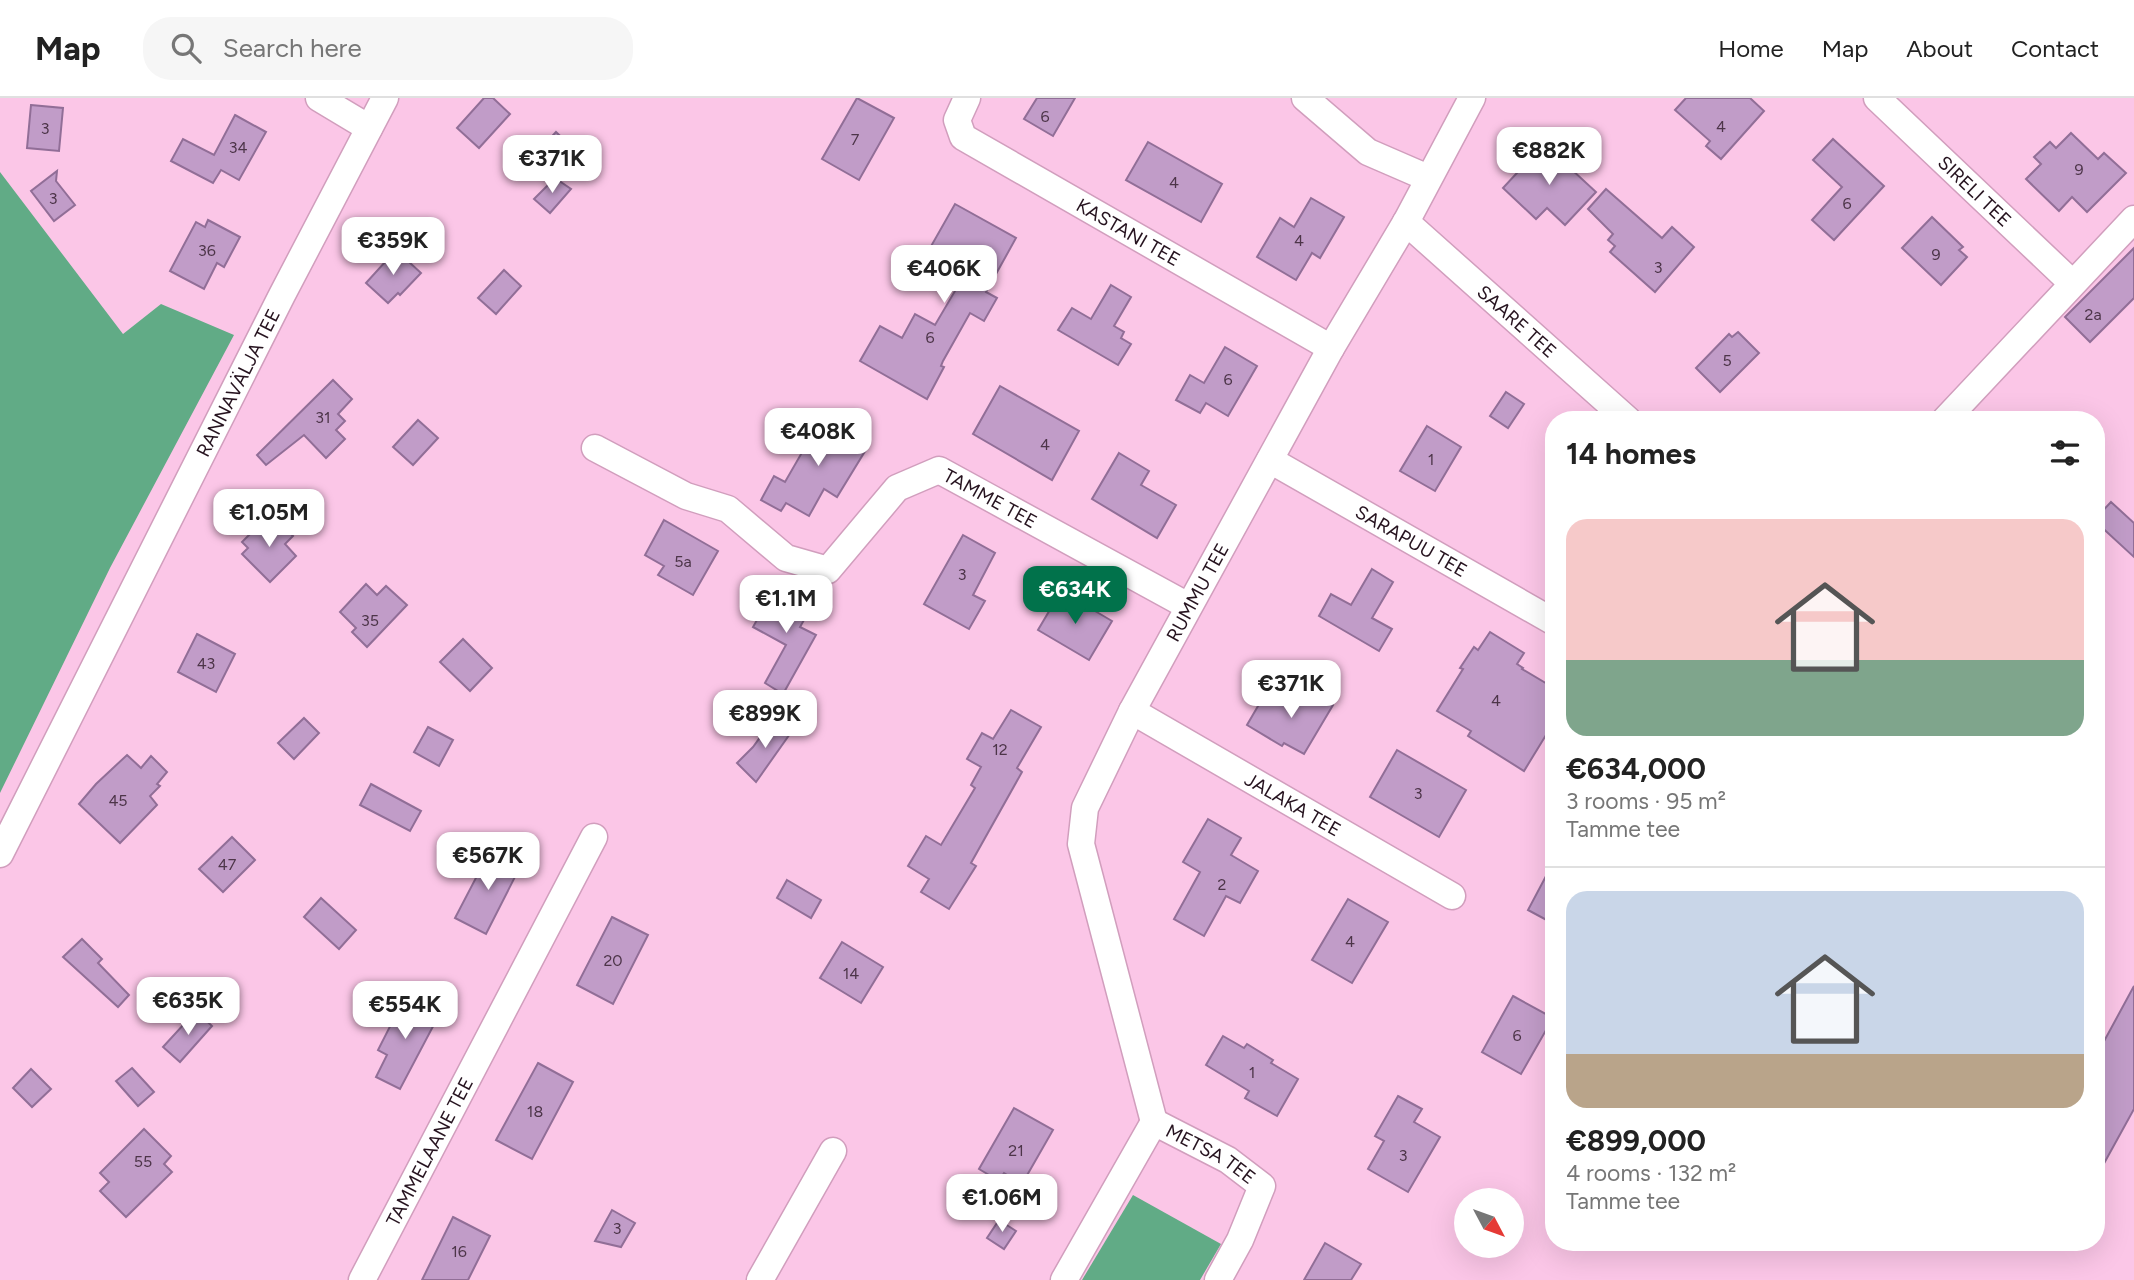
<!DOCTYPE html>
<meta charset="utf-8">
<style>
:root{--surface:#fff;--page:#f6f6f6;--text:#222;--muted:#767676;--line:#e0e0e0;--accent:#01724b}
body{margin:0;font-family:Figtree,sans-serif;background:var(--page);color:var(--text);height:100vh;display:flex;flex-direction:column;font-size:26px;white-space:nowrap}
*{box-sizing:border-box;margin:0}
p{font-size:23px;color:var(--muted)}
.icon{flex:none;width:38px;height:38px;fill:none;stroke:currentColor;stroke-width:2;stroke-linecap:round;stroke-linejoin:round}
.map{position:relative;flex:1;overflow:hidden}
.panel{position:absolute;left:1545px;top:313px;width:560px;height:840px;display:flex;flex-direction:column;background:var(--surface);border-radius:28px;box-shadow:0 7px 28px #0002}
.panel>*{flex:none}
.needle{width:46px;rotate:131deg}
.fabs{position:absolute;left:1454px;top:1090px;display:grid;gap:14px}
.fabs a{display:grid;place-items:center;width:70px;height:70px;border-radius:50%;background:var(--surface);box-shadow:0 7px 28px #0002;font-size:35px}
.price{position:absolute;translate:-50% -60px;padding:0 16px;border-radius:14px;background:#fff;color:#222;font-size:23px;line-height:46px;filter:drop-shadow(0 2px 4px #0008)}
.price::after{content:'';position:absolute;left:50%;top:42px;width:21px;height:16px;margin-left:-10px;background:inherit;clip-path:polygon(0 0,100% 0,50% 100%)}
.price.current{background:var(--accent);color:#fff}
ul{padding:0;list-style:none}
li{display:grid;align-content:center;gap:14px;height:371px;padding:0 21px}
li+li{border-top:2px solid var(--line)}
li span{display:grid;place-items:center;height:217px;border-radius:21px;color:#555}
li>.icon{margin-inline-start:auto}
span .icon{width:126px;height:126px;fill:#fffc;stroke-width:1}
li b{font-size:30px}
h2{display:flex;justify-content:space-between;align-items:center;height:84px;padding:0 21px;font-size:30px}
header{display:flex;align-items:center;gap:42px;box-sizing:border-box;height:98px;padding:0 35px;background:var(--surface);border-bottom:2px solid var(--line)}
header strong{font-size:33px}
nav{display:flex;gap:38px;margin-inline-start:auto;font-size:24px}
.search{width:490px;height:63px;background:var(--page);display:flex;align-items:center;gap:18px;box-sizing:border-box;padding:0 24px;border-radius:28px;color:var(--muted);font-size:26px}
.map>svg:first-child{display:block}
</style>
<header>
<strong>Map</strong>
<div class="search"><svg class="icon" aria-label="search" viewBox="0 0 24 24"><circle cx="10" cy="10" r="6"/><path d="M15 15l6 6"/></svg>Search here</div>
<nav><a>Home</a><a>Map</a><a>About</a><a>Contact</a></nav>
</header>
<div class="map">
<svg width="2134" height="1182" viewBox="0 0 2134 1182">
<rect width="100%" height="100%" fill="#fbc6e7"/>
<!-- forest -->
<g fill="#61ab86">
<path d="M 0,74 L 123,236 L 161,206 L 234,237 L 110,470 L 0,695 Z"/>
<path d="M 1133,1097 L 1221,1146 L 1200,1182 L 1082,1182 Z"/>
</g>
<!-- building -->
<g fill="#c19cc8" stroke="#916e97" stroke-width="2">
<path d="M 484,0 L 493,0 L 510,16 L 479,50 L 457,30 Z"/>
<path d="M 857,0 L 894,20 L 859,82 L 822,61 Z"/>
<path d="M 1037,0 L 1075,0 L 1053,38 L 1024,21 Z"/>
<path d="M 1686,0 L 1750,0 L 1764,13 L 1721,61 L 1706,48 L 1710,43 L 1675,12 Z"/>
<path d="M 31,7 L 63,10 L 59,53 L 27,50 Z"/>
<path d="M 235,17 L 266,34 L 239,82 L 221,72 L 213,85 L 171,63 L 183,41 L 214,57 Z"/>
<path d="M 556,34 L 578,55 L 555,80 L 531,61 Z"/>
<path d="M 2071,35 L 2098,61 L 2104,55 L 2126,75 L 2087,114 L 2072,99 L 2059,113 L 2026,81 L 2041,66 L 2034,59 L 2050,44 L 2056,50 Z"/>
<path d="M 1833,41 L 1884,88 L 1834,142 L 1812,122 L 1842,89 L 1813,62 Z"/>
<path d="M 1148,44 L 1222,86 L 1201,124 L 1126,82 Z"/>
<path d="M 1544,46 L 1596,94 L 1565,127 L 1547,110 L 1536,121 L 1503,90 Z"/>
<path d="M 57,73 L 56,83 L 75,107 L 54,123 L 31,93 Z"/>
<path d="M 555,80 L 571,91 L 550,115 L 534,101 Z"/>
<path d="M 1606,91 L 1662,140 L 1672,129 L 1694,149 L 1655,194 L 1610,154 L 1615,148 L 1608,142 L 1613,136 L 1588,111 Z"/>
<path d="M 1311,100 L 1344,119 L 1320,160 L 1312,155 L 1296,182 L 1257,159 L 1280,120 L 1294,129 Z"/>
<path d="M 955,106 L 1016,140 L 986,194 L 997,200 L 984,223 L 970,215 L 943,263 L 941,268 L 944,269 L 927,301 L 860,263 L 880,228 L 902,240 L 915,216 L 935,227 L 968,171 L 930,150 Z"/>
<path d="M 1932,119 L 1963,149 L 1959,152 L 1967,159 L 1941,187 L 1902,150 Z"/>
<path d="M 208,122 L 240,139 L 224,169 L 217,165 L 204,191 L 170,173 L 196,124 L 205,129 Z"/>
<path d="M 2134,150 L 2134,200 L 2090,244 L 2065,219 Z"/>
<path d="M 396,152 L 421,175 L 400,197 L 398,195 L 388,205 L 366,185 Z"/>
<path d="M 504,172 L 521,188 L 496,216 L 478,200 Z"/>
<path d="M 1111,187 L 1131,199 L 1114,228 L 1124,234 L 1121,240 L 1131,246 L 1118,267 L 1058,232 L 1072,210 L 1091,221 Z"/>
<path d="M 1738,234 L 1759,255 L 1720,294 L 1696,270 L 1729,236 L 1732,239 Z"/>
<path d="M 1225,249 L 1257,268 L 1228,318 L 1206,305 L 1200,315 L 1176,302 L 1190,277 L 1204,285 Z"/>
<path d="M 333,282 L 352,301 L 338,316 L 345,323 L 336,332 L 345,341 L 326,360 L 304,337 L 266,367 L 257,357 Z"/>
<path d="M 1000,288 L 1079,333 L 1052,382 L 973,336 Z"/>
<path d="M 1506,294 L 1524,306 L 1508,330 L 1490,318 Z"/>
<path d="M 823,318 L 870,345 L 837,399 L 824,391 L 809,418 L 786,405 L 781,413 L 761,402 L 774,378 L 785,384 Z"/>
<path d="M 418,322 L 438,340 L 413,367 L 393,349 Z"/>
<path d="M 1427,328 L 1461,349 L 1435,393 L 1400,373 Z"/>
<path d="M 1119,355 L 1149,373 L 1141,387 L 1176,407 L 1157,440 L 1092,401 Z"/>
<path d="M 2111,404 L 2134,425 L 2134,459 L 2096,424 L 2096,420 Z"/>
<path d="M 274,418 L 293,438 L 285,446 L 296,458 L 270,484 L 242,456 L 248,450 L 242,444 L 261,425 L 264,428 Z"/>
<path d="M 664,422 L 718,453 L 693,497 L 658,477 L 664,468 L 645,457 Z"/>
<path d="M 963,437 L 995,455 L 973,497 L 985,503 L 969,531 L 924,506 Z"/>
<path d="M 1372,471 L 1393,484 L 1372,520 L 1392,531 L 1379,553 L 1319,518 L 1331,496 L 1351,507 Z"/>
<path d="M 366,486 L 377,497 L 386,488 L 407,507 L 367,549 L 352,534 L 356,530 L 340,514 Z"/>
<path d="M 776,488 L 812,508 L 800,529 L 816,537 L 783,596 L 765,585 L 786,547 L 753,529 Z"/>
<path d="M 1061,493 L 1112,523 L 1089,562 L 1038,532 Z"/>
<path d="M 1490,534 L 1524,555 L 1517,566 L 1523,570 L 1522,571 L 1554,590 L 1554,624 L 1524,673 L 1468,638 L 1471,633 L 1437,613 L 1463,571 L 1460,570 L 1474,549 L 1478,552 Z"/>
<path d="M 197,536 L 235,556 L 216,594 L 178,574 Z"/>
<path d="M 463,541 L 492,570 L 470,593 L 440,564 Z"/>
<path d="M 1304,590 L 1333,607 L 1304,656 L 1284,645 L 1282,648 L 1247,627 L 1265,596 L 1292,611 Z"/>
<path d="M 1011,612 L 1041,629 L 1017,670 L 1022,674 L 971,765 L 976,768 L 949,811 L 921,794 L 929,781 L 908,768 L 926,738 L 941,747 L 975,690 L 971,687 L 981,669 L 967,661 L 982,635 L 993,641 Z"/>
<path d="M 304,620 L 319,635 L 294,661 L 278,645 Z"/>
<path d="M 774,620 L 792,633 L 756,684 L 737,665 L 753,649 Z"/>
<path d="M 428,629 L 453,642 L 439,668 L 414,654 Z"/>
<path d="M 1397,652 L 1466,692 L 1439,739 L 1370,699 Z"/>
<path d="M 127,657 L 141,670 L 151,658 L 167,674 L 157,686 L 160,688 L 150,698 L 157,707 L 120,745 L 79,706 L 96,686 Z"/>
<path d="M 371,686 L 421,713 L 410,733 L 360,707 Z"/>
<path d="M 1208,721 L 1241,740 L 1231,757 L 1258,773 L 1240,805 L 1226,798 L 1204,838 L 1174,821 L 1200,774 L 1183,764 Z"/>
<path d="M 232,739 L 255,762 L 223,794 L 199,771 Z"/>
<path d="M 491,751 L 521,767 L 486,836 L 455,820 Z"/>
<path d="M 1554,763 L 1554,826 L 1528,812 Z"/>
<path d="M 787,782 L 821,802 L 811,820 L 777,800 Z"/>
<path d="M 321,800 L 356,832 L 339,851 L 304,819 Z"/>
<path d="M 1348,801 L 1388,824 L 1352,885 L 1312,862 Z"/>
<path d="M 612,819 L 648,837 L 613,906 L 577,887 Z"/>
<path d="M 82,841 L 102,861 L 98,865 L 129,897 L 118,909 L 63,859 Z"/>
<path d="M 842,844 L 883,869 L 861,905 L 820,880 Z"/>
<path d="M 2134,888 L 2134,1011 L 2096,1080 L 2096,958 Z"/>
<path d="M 1513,898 L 1553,920 L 1521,976 L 1482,954 Z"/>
<path d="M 405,899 L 439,917 L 400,991 L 376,979 L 387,957 L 378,952 Z"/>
<path d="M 196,913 L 212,928 L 180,964 L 163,949 Z"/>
<path d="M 1223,938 L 1244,950 L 1247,946 L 1273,962 L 1271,965 L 1298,981 L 1277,1018 L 1245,1000 L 1249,993 L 1206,967 Z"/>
<path d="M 538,965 L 573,984 L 532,1061 L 496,1042 Z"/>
<path d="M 132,970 L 154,994 L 138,1008 L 116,983 Z"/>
<path d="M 31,971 L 51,991 L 32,1009 L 13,990 Z"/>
<path d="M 1398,998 L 1422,1011 L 1414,1024 L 1440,1039 L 1408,1094 L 1368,1071 L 1384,1043 L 1375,1038 Z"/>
<path d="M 1014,1010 L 1053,1032 L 1022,1086 L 1004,1075 L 999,1083 L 979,1071 Z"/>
<path d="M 144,1031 L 171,1058 L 164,1066 L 172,1074 L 126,1119 L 100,1093 L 109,1084 L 100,1075 Z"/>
<path d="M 612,1112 L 635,1125 L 621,1149 L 595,1143 Z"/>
<path d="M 453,1119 L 490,1138 L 468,1182 L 422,1182 Z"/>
<path d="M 999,1122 L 1016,1133 L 1004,1151 L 987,1140 Z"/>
<path d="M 1325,1145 L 1361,1166 L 1351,1182 L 1304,1182 Z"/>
</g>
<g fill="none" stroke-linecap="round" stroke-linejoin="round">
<defs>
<g id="minor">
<path d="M 319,0 L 369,30"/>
<path id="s1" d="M 967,0 L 957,22 L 963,39 L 1331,250"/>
<path d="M 1305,0 L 1368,54 L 1428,80"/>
<path id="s2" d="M 1877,0 L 2072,185"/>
<path id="s3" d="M 1406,124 L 1628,322"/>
<path d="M 1945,322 L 2134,121"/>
<path id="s4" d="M 595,350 L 686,398 L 728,411 L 786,460 L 828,472 L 897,390 L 939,372 L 1188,508"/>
<path id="s5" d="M 1270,362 L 1554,524"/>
<path id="s6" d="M 1132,613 L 1452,798"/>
<path id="s7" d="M 0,756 L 282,197 L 385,0"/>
<path id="s8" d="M 1154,1024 L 1081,746 L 1085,710 L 1132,613 L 1331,250 L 1406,124 L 1472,0"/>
<path id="s9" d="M 362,1182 L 594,739"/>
<path d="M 760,1182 L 833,1053"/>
<path id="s10" d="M 1064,1182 L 1154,1024 L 1228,1062 L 1262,1088 L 1240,1142 L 1218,1182"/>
</g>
</defs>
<!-- minor casing -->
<use href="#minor" stroke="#d19ebd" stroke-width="29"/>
<!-- minor -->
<use href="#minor" stroke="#fff" stroke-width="26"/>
</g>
<g text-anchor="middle" stroke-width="7" stroke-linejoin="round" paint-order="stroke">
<!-- number labels -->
<g font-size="16" fill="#4d3549">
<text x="1045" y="24">6</text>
<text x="1721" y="34">4</text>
<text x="45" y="36">3</text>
<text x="855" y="47">7</text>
<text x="238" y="55">34</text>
<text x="2079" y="77">9</text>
<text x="1174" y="90">4</text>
<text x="53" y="106">3</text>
<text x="1847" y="111">6</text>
<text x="1299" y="148">4</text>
<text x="207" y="158">36</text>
<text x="1936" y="162">9</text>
<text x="1658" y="175">3</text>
<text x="2093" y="222">2a</text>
<text x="930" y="245">6</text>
<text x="1727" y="268">5</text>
<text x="1228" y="287">6</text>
<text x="323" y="325">31</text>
<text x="1045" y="352">4</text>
<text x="1431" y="367">1</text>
<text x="683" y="469">5a</text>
<text x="962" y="482">3</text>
<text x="370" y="528">35</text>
<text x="206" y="571">43</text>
<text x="1496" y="608">4</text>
<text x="1000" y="657">12</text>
<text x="1418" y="701">3</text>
<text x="118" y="708">45</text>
<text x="227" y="772">47</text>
<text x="1222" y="792">2</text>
<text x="1350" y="849">4</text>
<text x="613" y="868">20</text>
<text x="851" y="881">14</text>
<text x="1517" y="943">6</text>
<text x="1252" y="980">1</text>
<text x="535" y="1019">18</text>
<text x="1016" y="1058">21</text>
<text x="1403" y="1063">3</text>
<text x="143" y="1069">55</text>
<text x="617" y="1136">3</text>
<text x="459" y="1159">16</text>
</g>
<!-- street labels -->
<g font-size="19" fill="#26131f" stroke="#fbdbee">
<text dy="7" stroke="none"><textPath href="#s2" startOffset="135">SIRELI TEE</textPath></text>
<text dy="7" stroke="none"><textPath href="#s1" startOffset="233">KASTANI TEE</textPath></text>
<text dy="7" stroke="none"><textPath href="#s3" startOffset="149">SAARE TEE</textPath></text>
<text dy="7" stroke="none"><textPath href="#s7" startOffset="528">RANNAVÄLJA TEE</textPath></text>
<text dy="7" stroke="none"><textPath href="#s4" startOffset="478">TAMME TEE</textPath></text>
<text dy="7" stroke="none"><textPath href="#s5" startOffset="163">SARAPUU TEE</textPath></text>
<text dy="7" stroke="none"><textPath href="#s8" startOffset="567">RUMMU TEE</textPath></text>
<text dy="7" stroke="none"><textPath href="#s6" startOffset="186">JALAKA TEE</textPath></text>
<text dy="7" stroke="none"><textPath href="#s9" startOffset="145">TAMMELAANE TEE</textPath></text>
<text dy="7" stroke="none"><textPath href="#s10" startOffset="247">METSA TEE</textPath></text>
</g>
</g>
</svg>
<div class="fabs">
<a><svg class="needle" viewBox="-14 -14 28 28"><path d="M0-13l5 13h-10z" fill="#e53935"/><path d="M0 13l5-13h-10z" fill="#767676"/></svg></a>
</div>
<b class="price" style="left:1549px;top:89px">€882K</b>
<b class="price" style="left:552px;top:97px">€371K</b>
<b class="price" style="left:393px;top:179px">€359K</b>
<b class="price" style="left:944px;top:207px">€406K</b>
<b class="price" style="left:818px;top:370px">€408K</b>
<b class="price" style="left:269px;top:451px">€1.05M</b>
<b class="price current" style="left:1075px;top:528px">€634K</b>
<b class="price" style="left:786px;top:537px">€1.1M</b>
<b class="price" style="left:1291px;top:622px">€371K</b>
<b class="price" style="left:765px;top:652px">€899K</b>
<b class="price" style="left:488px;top:794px">€567K</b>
<b class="price" style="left:188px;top:939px">€635K</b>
<b class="price" style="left:405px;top:943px">€554K</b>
<b class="price" style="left:1002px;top:1136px">€1.06M</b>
<section class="panel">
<h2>14 homes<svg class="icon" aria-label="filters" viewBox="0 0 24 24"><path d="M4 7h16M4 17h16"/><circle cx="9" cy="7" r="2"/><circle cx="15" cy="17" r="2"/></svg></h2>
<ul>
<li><span style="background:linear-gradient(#f6c9c9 65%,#7fa58c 0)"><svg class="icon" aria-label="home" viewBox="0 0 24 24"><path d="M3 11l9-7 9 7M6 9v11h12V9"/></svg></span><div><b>€634,000</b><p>3 rooms · 95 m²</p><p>Tamme tee</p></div></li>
<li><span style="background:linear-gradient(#c9d6e8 75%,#b9a48a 0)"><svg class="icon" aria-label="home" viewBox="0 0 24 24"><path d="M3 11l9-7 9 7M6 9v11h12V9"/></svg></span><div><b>€899,000</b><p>4 rooms · 132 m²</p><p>Tamme tee</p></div></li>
</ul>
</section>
</div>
